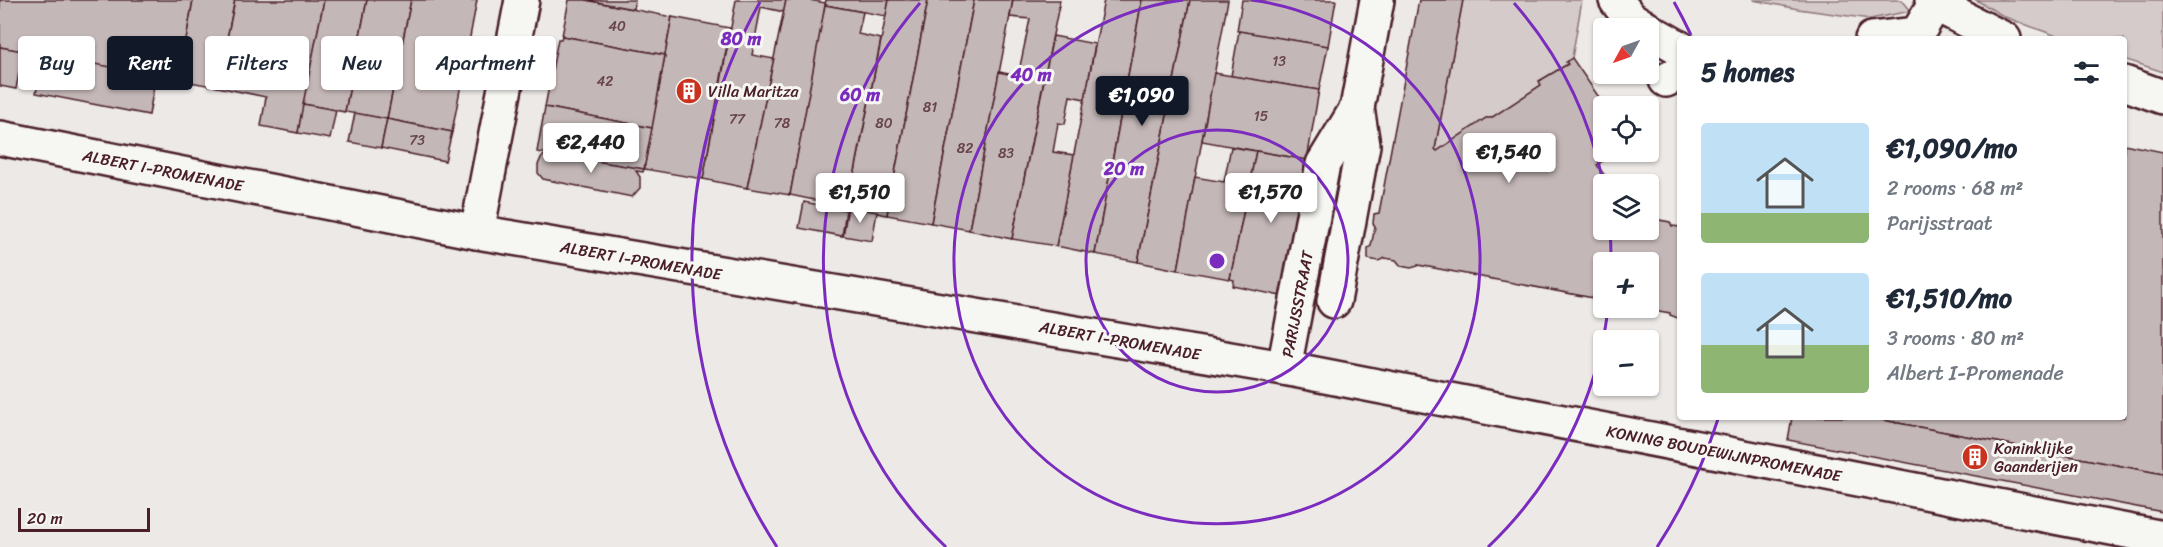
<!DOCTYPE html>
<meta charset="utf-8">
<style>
:root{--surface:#fff;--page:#f2f2f3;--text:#1f2937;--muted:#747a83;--accent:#111827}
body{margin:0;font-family:Sriracha,sans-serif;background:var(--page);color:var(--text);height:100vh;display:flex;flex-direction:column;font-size:22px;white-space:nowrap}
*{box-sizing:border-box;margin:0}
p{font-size:20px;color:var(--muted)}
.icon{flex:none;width:33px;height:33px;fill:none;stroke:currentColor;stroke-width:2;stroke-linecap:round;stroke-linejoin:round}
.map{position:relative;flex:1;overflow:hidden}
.details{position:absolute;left:1677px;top:36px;width:450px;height:384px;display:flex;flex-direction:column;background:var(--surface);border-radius:6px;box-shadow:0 2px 4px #0004}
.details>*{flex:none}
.banner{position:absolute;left:18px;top:36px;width:570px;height:54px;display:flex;gap:12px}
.needle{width:39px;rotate:230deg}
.buttons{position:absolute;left:1593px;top:18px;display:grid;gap:12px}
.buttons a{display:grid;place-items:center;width:66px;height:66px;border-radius:6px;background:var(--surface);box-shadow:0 2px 4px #0004;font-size:30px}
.scale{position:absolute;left:18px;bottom:15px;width:132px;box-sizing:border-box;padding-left:6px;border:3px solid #4a1f2b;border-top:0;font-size:16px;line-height:21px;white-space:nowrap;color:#4a1f2b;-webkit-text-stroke:4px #f6f6f2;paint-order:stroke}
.price{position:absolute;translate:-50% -51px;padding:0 14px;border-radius:6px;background:#fff;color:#222;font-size:20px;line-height:39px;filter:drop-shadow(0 2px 3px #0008)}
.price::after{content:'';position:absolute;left:50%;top:36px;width:18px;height:14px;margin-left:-9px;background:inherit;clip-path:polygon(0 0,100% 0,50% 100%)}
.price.selected{background:var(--accent);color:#fff}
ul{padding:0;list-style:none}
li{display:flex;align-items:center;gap:18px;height:150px;padding:0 24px}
li span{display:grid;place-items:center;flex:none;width:168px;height:120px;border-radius:6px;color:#555}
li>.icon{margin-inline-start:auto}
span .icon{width:72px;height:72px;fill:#fffc;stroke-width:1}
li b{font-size:26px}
h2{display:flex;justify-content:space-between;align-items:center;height:72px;padding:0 24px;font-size:26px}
.tag{padding:0 21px;border-radius:6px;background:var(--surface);box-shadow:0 2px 4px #0004;font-size:21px;line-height:54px}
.tag.selected{background:var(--accent);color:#fff}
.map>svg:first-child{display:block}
</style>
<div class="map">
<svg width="2163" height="547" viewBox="0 0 2163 547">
<rect width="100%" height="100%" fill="#ece9e6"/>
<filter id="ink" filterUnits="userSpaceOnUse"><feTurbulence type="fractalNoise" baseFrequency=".0167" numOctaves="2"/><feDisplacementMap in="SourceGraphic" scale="12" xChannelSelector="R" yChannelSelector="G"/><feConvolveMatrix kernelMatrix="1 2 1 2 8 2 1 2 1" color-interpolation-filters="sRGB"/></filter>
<g filter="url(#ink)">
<!-- green -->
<g fill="#d4cbca" stroke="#8f757a" stroke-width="1.5">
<path d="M 1463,0 L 1582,0 L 1572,58 L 1567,62 L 1568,64 L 1539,81 L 1541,85 L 1492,118 L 1486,118 L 1437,151 L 1435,149 Z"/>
<path d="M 1753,0 L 1902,0 L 1911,11 L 1870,19 L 1798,9 Z"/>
<path d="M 1976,0 L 2163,0 L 2163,72 L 2124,59 L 2124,39 L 2065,39 L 2005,17 Z"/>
</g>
<!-- building -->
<g fill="#c4b7b7" stroke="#4a1f2b" stroke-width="1.5">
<path d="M 0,0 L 193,0 L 179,80 L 0,47 Z"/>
<path d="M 193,0 L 235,0 L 217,87 L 179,80 Z"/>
<path d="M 235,0 L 324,0 L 298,133 L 261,126 L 266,97 L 217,87 Z"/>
<path d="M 324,0 L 367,0 L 345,112 L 303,104 Z"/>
<path d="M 367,0 L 411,0 L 387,119 L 345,112 Z"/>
<path d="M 411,0 L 477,0 L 452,132 L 387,119 Z"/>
<path d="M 569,0 L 586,0 L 672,17 L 665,55 L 562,36 Z"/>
<path d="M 586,0 L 635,0 L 633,9 Z"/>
<path d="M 736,0 L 786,0 L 784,12 L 761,7 L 752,55 L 774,59 L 747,188 L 703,179 Z"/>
<path d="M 786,0 L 809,0 L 826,3 L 790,195 L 747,188 Z"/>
<path d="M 826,0 L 889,0 L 886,16 L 825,5 Z"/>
<path d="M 889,0 L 928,0 L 887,215 L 848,207 Z"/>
<path d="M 928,0 L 974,0 L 931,223 L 887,215 Z"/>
<path d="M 974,0 L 1013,0 L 969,230 L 931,223 Z"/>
<path d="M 1013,0 L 1060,0 L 1012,239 L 969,230 L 999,72 L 1018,76 L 1030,19 L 1010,17 Z"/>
<path d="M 1104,0 L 1142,0 L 1095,254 L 1056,246 Z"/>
<path d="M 1142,0 L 1190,0 L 1138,262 L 1095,254 Z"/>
<path d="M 1190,0 L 1228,0 L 1178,270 L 1138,262 Z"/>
<path d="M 1242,0 L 1336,0 L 1328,46 L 1237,31 Z"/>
<path d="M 1419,0 L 1463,0 L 1435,149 L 1437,151 L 1486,118 L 1491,118 L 1541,85 L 1539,81 L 1568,64 L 1566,62 L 1572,58 L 1605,106 L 1604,106 L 1604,152 L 1616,152 L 1597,165 L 1611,184 L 1604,184 L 1604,230 L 1641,230 L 1652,233 L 1654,219 L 1670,222 L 1672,226 L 1680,227 L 1680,319 L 1670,315 L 1670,313 L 1659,311 L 1652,312 L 1652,314 L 1642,312 L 1642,311 L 1636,308 L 1648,308 L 1648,262 L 1604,262 L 1604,300 L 1418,265 L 1418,266 L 1411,268 L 1401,266 L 1396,260 L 1385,258 L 1378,261 L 1368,259 L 1368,248 L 1371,246 L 1375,227 L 1373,224 L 1374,214 L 1379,213 Z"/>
<path d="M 825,5 L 863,12 L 858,34 L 881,39 L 848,207 L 790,195 Z"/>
<path d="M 672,17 L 730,28 L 703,179 L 644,169 Z"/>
<path d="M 1239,31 L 1328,46 L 1319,90 L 1231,76 Z"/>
<path d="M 562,36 L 665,55 L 652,128 L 545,107 L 558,39 L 561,39 Z"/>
<path d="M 1053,36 L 1095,44 L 1085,99 L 1070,96 L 1065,124 L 1058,123 L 1053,152 L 1074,155 L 1056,246 L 1012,239 Z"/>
<path d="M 0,47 L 23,51 L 16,89 L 0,86 Z"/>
<path d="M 44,55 L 156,75 L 149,115 L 36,93 Z"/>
<path d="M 1214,73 L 1319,90 L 1307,160 L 1202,141 Z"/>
<path d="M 303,104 L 336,110 L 330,139 L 298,133 Z"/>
<path d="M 545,107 L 652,128 L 644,169 L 537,152 Z"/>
<path d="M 355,113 L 387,119 L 381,148 L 349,142 Z"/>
<path d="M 387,119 L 452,132 L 445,161 L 381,148 Z"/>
<path d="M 2124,144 L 2163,152 L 2163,474 L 1867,417 L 2124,417 Z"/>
<path d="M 1231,147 L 1256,151 L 1230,279 L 1178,270 L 1195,177 L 1224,182 Z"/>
<path d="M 1256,151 L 1307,160 L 1306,165 L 1311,166 L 1286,297 L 1233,286 L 1234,280 L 1230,279 Z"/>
<path d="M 547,153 L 644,169 L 643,172 L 636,171 L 640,177 L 640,188 L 632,197 L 543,179 L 538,173 L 538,165 L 541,158 Z"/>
<path d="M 804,202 L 846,210 L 842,236 L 799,228 Z"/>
<path d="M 848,207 L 877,212 L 872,241 L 843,236 Z"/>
<path d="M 1792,417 L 1867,417 L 2163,474 L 2163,512 L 1788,440 Z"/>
</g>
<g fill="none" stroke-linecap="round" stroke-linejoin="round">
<defs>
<g id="minor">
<path d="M 1616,0 L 1630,18 L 1646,28"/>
<path d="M 1932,0 L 1935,4 L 2004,39"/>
<path d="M 1648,30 L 1680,48"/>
<path d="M 1872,39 L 1917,34 L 1935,4"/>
<path d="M 1666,80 L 1680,73"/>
<path d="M 2124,83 L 2163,97"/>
<path d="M 0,138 L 477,232 L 1284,368 L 2163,538"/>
<path d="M 477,232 L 522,0"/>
<path d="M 1334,301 L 1363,145 L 1357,108"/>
<path d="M 1284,368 L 1323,164 L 1357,108 L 1377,0"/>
</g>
</defs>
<!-- minor casing -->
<use href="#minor" stroke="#4a1f2b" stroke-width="38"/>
<!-- minor -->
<use href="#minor" stroke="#f6f6f2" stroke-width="33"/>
</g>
</g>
<!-- distance rings -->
<g fill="none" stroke="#7b2cbf" stroke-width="3">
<circle cx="1217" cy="261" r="131"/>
<path d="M1251 0A263 263 0 1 1 1183 0"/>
<path d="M1608 309A394 394 0 0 1 1488 547M946 547A394 394 0 0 1 920 3M1514 3A394 394 0 0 1 1603 182M1610 230A394 394 0 0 1 1611 261"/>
<path d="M1718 419A525 525 0 0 1 1657 547M777 547A525 525 0 0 1 760 2M1674 2A525 525 0 0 1 1691 35"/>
</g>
<!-- icons -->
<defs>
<symbol id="building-disc" viewBox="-11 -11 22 22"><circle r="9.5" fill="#c8321e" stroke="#f6f6f2"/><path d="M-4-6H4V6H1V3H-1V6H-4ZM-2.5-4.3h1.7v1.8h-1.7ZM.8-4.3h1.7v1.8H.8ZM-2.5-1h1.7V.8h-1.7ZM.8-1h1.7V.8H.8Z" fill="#fff"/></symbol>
</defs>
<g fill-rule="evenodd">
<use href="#building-disc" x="674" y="76" width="30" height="30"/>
<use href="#building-disc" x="1960" y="442" width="30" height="30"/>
</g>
<g text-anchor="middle" stroke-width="6" stroke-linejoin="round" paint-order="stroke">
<!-- number labels -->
<g font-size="14" fill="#68454e">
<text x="617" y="31">40</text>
<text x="1279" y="66">13</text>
<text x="605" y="86">42</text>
<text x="930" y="112">81</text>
<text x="1261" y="121">15</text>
<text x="737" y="124">77</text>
<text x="782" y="128">78</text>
<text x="884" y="128">80</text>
<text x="417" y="145">73</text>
<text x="965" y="153">82</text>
<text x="1006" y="158">83</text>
</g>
<!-- poi labels -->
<g font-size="16" fill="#4a1f2b" stroke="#f6f6f2" text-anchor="start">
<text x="708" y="97">Villa Maritza</text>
<text x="1994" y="454">Koninklijke<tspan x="1994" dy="18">Gaanderijen</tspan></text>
</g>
<!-- street labels -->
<g font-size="16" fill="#4a1f2b" stroke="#f6f6f2">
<text transform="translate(163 170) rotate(11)" y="6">ALBERT I-PROMENADE</text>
<text transform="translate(641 260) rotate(10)" y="6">ALBERT I-PROMENADE</text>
<text transform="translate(1297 304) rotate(-79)" y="6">PARIJSSTRAAT</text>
<text transform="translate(1120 340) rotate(10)" y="6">ALBERT I-PROMENADE</text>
<text transform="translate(1724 453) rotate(11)" y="6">KONING BOUDEWIJNPROMENADE</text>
</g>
</g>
<circle cx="1217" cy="261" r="9" fill="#7b2cbf" stroke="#f6f6f2" stroke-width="3"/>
<g font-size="18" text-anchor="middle" font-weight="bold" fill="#7b2cbf" stroke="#f6f6f2" stroke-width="6" stroke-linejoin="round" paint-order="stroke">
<text x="741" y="45">80 m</text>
<text x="1031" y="81">40 m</text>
<text x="860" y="101">60 m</text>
<text x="1124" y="175">20 m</text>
</g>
</svg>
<div class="buttons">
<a><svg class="needle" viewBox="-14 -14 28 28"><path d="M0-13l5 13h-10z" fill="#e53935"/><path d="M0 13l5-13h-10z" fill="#747a83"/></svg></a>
<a><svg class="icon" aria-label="locate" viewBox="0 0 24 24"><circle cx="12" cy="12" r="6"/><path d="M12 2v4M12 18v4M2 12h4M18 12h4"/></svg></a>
<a><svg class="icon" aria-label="layers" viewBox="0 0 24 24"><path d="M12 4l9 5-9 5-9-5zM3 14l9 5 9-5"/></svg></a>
<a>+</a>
<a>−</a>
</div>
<div class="scale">20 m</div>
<b class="price selected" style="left:1142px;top:127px">€1,090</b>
<b class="price" style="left:591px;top:174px">€2,440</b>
<b class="price" style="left:1509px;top:184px">€1,540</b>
<b class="price" style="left:860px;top:224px">€1,510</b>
<b class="price" style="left:1271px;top:224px">€1,570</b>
<div class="banner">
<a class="tag">Buy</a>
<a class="tag selected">Rent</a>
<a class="tag">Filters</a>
<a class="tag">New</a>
<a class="tag">Apartment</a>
</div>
<section class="details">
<h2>5 homes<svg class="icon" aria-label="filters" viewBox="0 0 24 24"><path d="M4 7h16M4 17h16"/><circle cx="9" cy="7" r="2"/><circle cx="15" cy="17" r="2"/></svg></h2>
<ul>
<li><span style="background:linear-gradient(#bfe0f5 75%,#8fb573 0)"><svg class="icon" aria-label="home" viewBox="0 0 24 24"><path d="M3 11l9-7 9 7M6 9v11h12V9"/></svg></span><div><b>€1,090/mo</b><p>2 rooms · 68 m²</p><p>Parijsstraat</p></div></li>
<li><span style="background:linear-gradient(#bfe0f5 60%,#8fb573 0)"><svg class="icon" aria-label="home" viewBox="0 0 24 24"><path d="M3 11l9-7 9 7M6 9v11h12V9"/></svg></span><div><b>€1,510/mo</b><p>3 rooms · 80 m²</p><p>Albert I-Promenade</p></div></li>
</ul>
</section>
</div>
